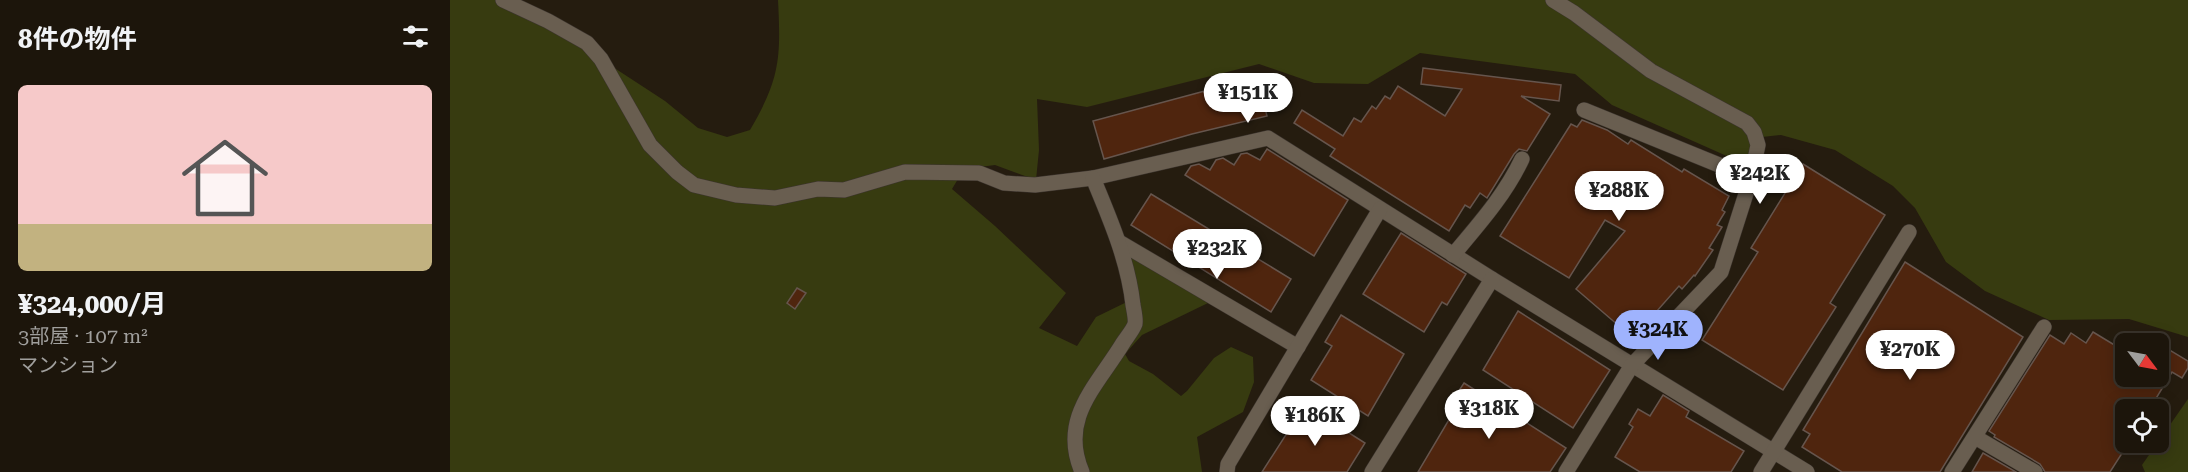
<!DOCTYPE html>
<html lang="ja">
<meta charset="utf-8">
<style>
:root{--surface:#1c150b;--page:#251e14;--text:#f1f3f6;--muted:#a09f9d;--line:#3a342c;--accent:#9fb3fd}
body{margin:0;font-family:"Roboto Serif","Noto Sans JP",serif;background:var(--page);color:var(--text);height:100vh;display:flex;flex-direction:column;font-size:22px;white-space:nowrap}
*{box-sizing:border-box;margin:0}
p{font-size:20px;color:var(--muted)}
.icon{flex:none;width:33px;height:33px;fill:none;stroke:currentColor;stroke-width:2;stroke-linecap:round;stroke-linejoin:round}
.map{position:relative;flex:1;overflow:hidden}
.side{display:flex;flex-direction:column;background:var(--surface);width:450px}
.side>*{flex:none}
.needle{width:39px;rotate:122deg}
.controls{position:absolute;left:1665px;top:333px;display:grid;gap:12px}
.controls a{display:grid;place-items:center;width:54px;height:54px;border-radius:9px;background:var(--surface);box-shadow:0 3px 15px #0003,0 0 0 2px var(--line);font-size:30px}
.price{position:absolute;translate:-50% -51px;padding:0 14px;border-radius:21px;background:#fff;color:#222;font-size:20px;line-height:39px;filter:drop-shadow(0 2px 3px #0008)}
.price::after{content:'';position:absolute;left:50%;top:36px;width:18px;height:14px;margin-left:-9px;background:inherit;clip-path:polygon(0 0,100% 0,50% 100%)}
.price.active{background:var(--accent);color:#111}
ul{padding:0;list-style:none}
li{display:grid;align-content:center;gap:12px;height:318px;padding:0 18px}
li span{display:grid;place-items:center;height:186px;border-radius:9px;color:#555}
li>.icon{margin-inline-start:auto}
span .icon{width:108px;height:108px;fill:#fffc;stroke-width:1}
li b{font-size:26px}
h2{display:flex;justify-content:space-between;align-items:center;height:72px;padding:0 18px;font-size:26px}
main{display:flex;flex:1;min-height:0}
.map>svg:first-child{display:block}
</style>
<main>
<section class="side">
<h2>8件の物件<svg class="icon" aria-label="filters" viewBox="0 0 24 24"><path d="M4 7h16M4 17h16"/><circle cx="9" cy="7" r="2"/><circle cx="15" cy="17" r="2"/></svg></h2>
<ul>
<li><span style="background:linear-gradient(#f6c9c9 75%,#c2b280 0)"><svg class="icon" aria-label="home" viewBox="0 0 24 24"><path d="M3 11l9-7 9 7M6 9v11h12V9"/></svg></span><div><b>¥324,000/月</b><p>3部屋 · 107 m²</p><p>マンション</p></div></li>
</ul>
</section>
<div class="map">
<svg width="1738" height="472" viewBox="0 0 1738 472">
<rect width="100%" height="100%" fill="#251c0f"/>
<!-- green -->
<g fill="#373b10">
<path d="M 0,0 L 45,0 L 97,24 L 215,101 L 248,128 L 277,137 L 300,130 C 330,79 331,58 328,0 L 1738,0 L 1738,337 L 1679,319 L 1599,320 L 1535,291 L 1496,262 L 1465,208 L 1443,186 L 1385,150 L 1331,135 L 1303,138 L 1297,165 L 1162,105 L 1125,74 L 970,53 L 918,84 L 864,83 L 809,64 L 637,107 L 587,99 L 589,150 L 586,180 L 545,165 L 514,169 L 502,189 L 545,226 L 616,293 L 589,328 L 627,346 L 646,317 L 687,297 L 675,251 L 758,303 L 692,335 L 675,354 L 679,361 L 703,374 L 731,396 L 737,391 L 764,358 L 781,347 L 803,357 L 804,382 L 793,412 L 747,437 L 752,472 L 0,472 Z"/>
<path d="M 1738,399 L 1738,472 L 1695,472 L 1692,465 Z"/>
</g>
<!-- building -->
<g fill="#4f250e" stroke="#66554d" stroke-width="1.5">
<path d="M 973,68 L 1111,85 L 1109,101 L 1071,96 L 1100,114 L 1077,151 L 1069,149 L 1064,154 L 1037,198 L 1030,193 L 1020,208 L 1015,205 L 999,231 L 880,156 L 885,149 L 844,123 L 852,110 L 893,136 L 904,118 L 911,122 L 922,106 L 926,109 L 935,96 L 940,99 L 948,86 L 995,116 L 1012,89 L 971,84 Z"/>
<path d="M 807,77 L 817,116 L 742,134 L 654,159 L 643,121 Z"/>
<path d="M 1132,120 L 1157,130 L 1178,144 L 1181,140 L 1232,172 L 1234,169 L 1279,196 L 1272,210 L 1275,212 L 1267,225 L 1272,227 L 1259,248 L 1263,250 L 1245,276 L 1244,275 L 1232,289 L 1229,286 L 1183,338 L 1126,289 L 1175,231 L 1155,220 L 1119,278 L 1050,236 L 1121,124 L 1127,127 Z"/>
<path d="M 817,149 L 898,200 L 864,256 L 735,175 L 741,166 L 749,164 L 760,170 L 766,160 L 773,158 L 784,165 L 791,154 L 797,153 L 810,160 Z"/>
<path d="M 1353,164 L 1435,215 L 1380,303 L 1386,307 L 1333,390 L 1252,340 L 1308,252 L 1301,248 Z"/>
<path d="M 701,194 L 841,279 L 821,312 L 681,225 Z"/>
<path d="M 951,233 L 1016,274 L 997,305 L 992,302 L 974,332 L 913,294 Z"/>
<path d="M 1455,262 L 1573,337 L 1490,472 L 1392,472 L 1352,447 L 1360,434 L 1353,430 Z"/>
<path d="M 347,288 L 356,293 L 345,309 L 337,303 Z"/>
<path d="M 1068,311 L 1160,370 L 1123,428 L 1033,370 Z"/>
<path d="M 891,315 L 954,354 L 918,416 L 861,380 L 882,346 L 875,342 Z"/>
<path d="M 1643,332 L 1676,352 L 1676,376 L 1708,376 L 1708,343 L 1738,361 L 1738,368 L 1732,378 L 1722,372 L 1699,410 L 1676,410 L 1676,447 L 1660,472 L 1595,472 L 1590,464 L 1544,437 L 1545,435 L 1539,431 L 1600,335 L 1614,344 L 1621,333 L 1636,343 Z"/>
<path d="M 1014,383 L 1116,448 L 1100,472 L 968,472 L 1003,413 L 997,409 Z"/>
<path d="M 1213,395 L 1239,411 L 1236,417 L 1294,451 L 1281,472 L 1190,472 L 1165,457 L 1183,427 L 1179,424 L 1188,409 L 1200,416 Z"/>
<path d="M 855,405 L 915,443 L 897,472 L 812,472 Z"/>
<path d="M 1533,453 L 1566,472 L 1522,472 Z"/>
</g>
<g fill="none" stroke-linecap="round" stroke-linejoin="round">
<defs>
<g id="minor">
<path d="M 53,0 L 98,21 L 137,43 L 151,59 L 200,145 L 227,172 L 244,185 L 286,195 L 325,198 L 368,189 L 394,190 L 455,172 L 529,173 L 554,183 L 585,185 L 643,178 L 818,138 L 1042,279 L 1357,472"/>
<path d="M 1103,0 L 1124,13 L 1201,71 L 1297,123 L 1304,132 L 1308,145 L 1301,178 L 1271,272 L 1182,365 L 1116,472"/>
<path d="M 1134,110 L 1301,178"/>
<path d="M 669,242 L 848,347"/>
<path d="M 1003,255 C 1029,224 1055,195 1072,159"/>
<path d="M 1525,437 L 1585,472"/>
<path d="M 632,472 C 609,418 647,386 673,343 C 676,338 683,330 685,324 C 686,319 684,311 683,305 C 678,260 660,219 643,178"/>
<path d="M 777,472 L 778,464 L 930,209"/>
<path d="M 922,472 L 1042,279"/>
<path d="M 1311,472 L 1459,232"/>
<path d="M 1502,472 L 1594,327"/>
</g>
</defs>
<!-- minor casing -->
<use href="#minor" stroke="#3c342e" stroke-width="16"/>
<!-- minor -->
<use href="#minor" stroke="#695e50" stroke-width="15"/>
</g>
</svg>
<div class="controls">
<a><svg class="needle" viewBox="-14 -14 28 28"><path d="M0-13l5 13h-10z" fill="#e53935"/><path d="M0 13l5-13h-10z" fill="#a09f9d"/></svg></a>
<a><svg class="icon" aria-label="locate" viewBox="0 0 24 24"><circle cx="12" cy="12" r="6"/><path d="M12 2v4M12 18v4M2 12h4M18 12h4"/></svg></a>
</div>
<b class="price" style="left:798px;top:124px">¥151K</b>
<b class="price" style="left:1310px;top:205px">¥242K</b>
<b class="price" style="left:1169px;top:222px">¥288K</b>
<b class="price" style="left:767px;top:280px">¥232K</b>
<b class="price active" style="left:1208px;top:361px">¥324K</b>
<b class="price" style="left:1460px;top:381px">¥270K</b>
<b class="price" style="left:1039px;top:440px">¥318K</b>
<b class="price" style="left:865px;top:447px">¥186K</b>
</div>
</main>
